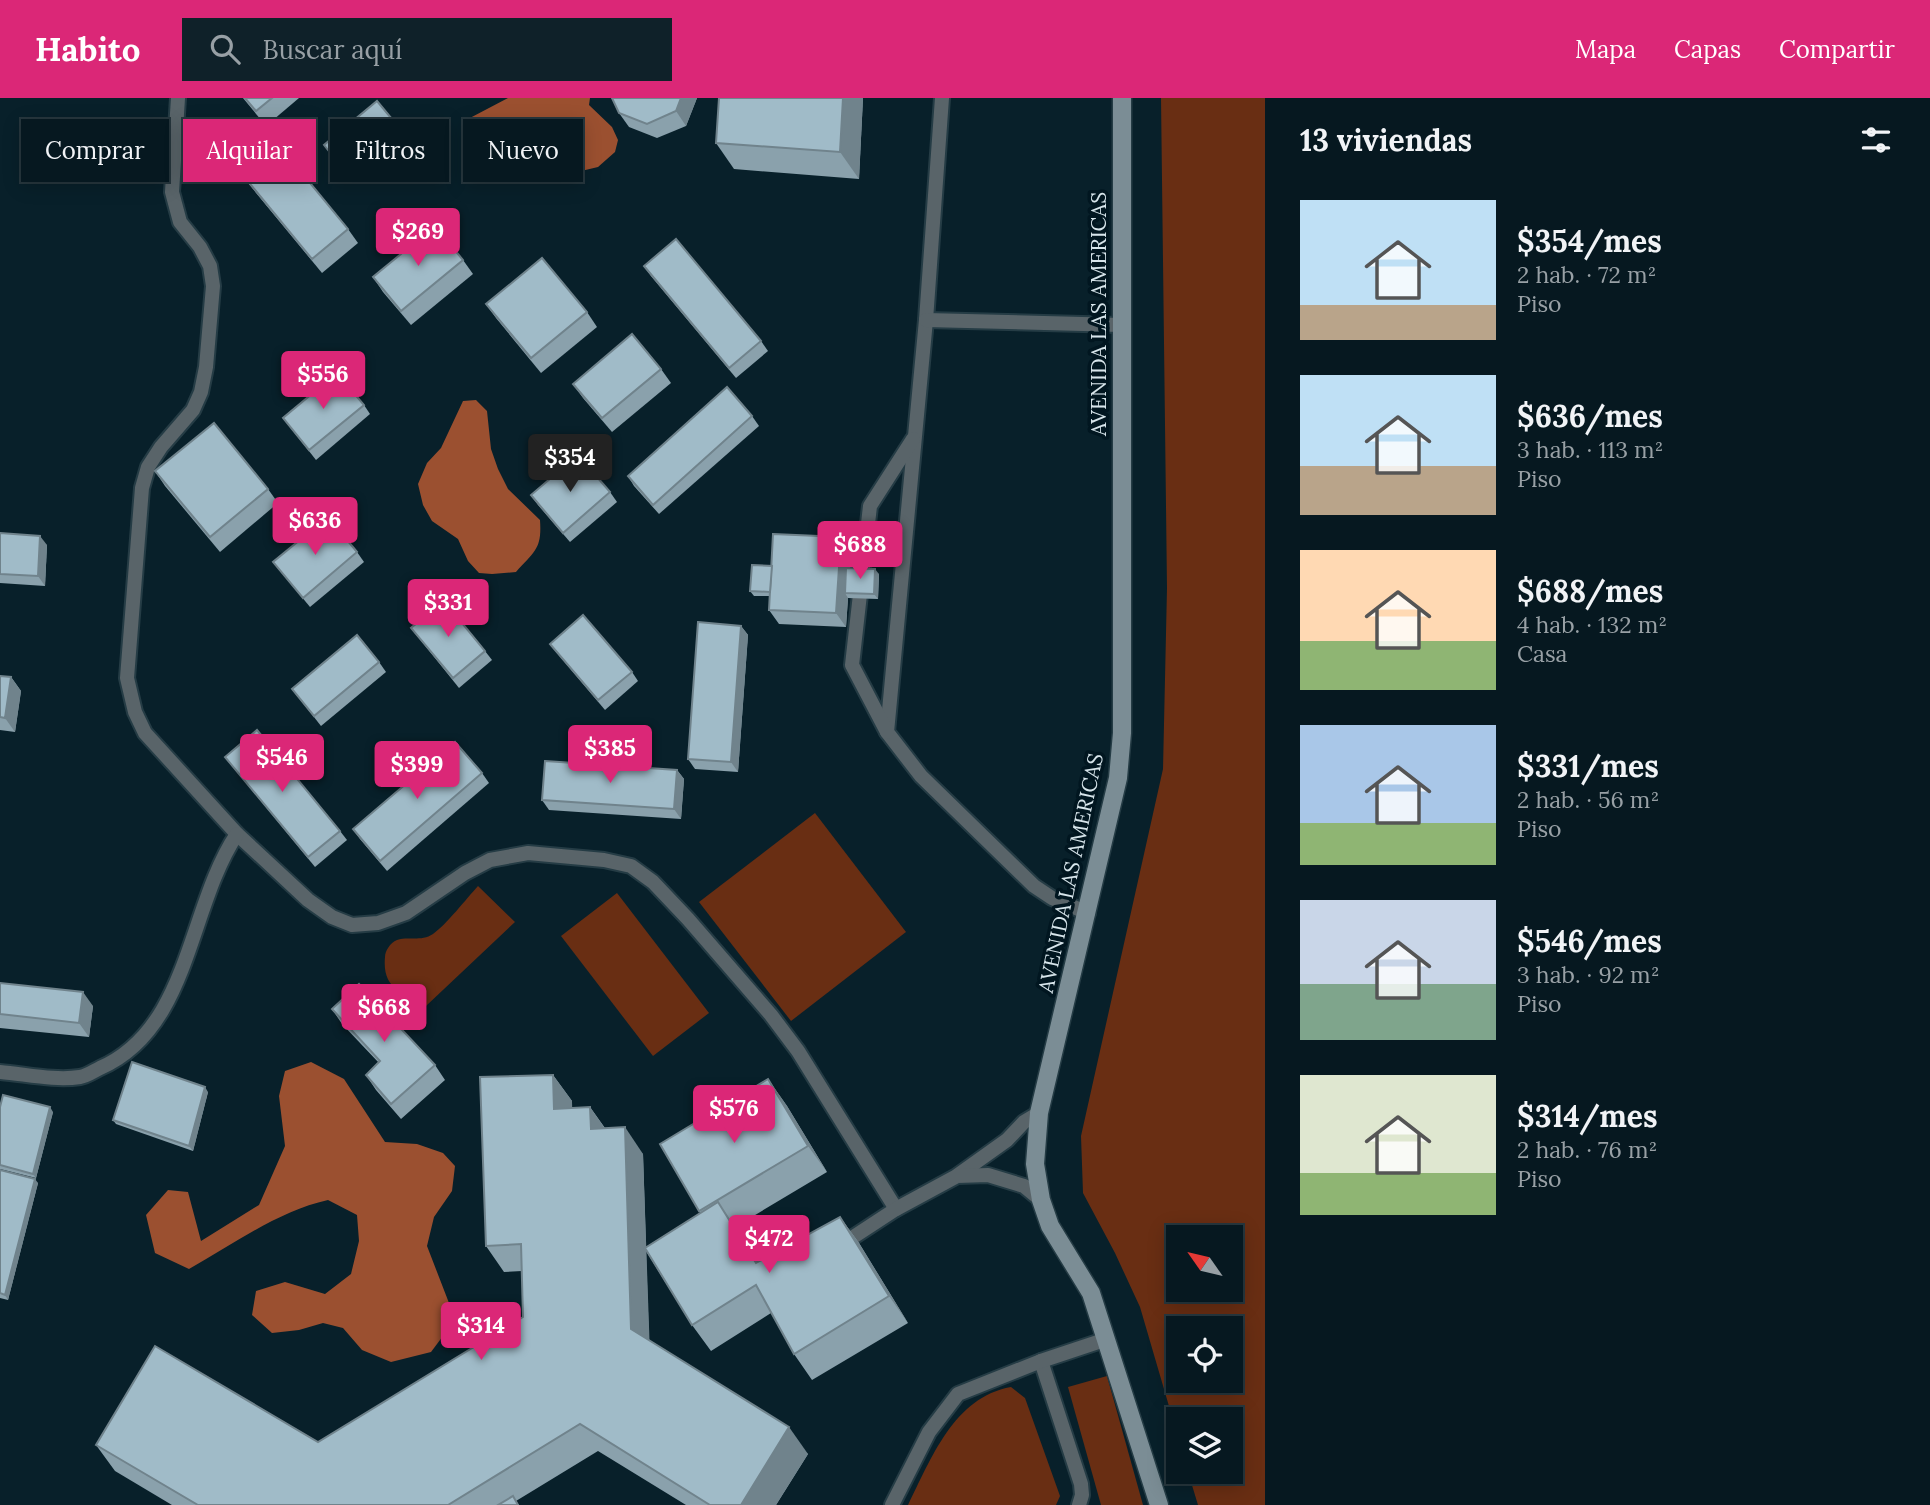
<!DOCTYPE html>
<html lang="es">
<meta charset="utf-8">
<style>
:root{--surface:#061820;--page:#0f2129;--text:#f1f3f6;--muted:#98a0a5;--line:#27373e;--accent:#db2777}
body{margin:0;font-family:Lora,serif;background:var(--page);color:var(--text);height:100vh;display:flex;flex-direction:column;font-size:26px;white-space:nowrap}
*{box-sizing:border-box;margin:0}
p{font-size:23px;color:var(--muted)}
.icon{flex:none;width:38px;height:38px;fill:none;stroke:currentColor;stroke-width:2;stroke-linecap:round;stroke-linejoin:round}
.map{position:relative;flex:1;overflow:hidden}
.side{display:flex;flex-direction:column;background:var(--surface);width:665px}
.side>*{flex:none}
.hud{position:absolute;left:21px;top:21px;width:665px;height:63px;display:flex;gap:14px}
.needle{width:46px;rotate:304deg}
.buttons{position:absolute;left:1166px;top:1127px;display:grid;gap:14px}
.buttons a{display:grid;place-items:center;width:77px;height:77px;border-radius:0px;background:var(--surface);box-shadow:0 4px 18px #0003,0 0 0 2px var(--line);font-size:35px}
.price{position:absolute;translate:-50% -60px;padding:0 16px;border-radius:7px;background:var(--accent);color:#fff;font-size:23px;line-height:46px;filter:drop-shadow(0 2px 4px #0008)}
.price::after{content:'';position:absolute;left:50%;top:42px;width:21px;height:16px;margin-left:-10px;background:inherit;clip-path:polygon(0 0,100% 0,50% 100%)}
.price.active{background:#222;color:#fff}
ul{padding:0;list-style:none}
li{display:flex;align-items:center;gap:21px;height:175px;padding:0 35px}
li span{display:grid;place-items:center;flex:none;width:196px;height:140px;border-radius:0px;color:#555}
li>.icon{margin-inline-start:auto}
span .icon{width:84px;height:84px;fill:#fffc;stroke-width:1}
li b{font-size:30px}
h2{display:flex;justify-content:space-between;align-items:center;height:84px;padding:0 35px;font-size:30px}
.pill{padding:0 24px;border-radius:0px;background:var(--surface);box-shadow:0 4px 18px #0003,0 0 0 2px var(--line);font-size:24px;line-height:63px}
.pill.active{background:var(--accent);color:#fff}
header{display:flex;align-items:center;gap:42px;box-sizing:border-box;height:98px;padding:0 35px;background:var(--accent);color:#fff}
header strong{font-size:33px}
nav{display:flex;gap:38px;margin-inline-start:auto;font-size:24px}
.search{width:490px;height:63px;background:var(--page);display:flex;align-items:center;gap:18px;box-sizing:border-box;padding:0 24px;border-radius:0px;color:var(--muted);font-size:26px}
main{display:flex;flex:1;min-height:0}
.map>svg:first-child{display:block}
</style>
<header>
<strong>Habito</strong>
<div class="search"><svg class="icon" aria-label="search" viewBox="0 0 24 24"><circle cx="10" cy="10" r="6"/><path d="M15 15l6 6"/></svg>Buscar aquí</div>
<nav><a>Mapa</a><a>Capas</a><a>Compartir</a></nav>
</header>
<main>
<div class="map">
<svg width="1265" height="1407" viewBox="0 0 1265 1407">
<rect width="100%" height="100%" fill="#08202a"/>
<!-- green -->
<g fill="#692e13" fill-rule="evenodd">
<path d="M 1161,0 L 1265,0 L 1265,1407 L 1198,1407 L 1188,1374 L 1230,1374 L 1230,1321 L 1178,1321 L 1178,1339 L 1140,1209 L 1115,1155 L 1083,1095 L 1081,1038 L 1163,671 L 1167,490 ZM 1230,1139 L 1230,1192 L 1178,1192 L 1178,1139 ZM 1230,1230 L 1230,1283 L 1178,1283 L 1178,1230 Z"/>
<path d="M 815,715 L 906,834 L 791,923 L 699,804 Z"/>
<path d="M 478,788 L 515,824 L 426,908 C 402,895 382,891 385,859 C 385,853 390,845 397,842 C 407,838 421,844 433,836 C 446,827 467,800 478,788 Z"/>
<path d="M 617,795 L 709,915 L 653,958 L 561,838 Z"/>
<path d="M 1107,1278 L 1143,1407 L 1101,1407 L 1068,1289 Z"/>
<path d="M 1011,1289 L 1025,1300 L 1060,1398 L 1056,1407 L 908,1407 C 931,1361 954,1299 1011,1289 Z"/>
</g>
<!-- water -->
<g fill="#9b5030">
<path d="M 508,0 L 590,0 L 589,7 L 612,29 L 618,42 L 615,54 L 598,69 L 577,74 L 555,68 L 536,67 L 511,72 L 495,82 L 484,82 L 465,71 C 473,50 477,42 468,21 Z"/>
<path d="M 476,302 L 487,313 L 491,351 L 498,371 L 508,391 L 540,422 C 542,451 535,453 516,474 L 492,476 L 479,475 L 468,463 L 458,441 L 432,423 L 423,407 L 418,386 L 427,365 L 441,350 L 463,303 Z"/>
<path d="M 311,964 L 344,981 L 385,1044 L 417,1046 L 443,1055 L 455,1068 L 452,1093 L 434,1119 L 427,1148 L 449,1205 L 452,1226 L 431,1254 L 391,1264 L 362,1252 L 343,1230 L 323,1225 L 299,1232 L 272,1235 L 252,1217 L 256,1193 L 285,1184 L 325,1196 L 351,1176 L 359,1143 L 357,1117 L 328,1102 C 278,1113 234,1146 189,1171 L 155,1155 L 146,1117 L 168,1092 L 188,1094 L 201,1143 L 259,1107 L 285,1048 L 279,998 L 285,973 Z"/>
</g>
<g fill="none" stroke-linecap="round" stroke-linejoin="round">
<defs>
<g id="lane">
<path d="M 178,0 L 172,94 L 180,124 L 200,149 L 210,168 L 213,188 L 206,269 L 201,294 L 193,312 L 161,349 L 148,369 L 142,390 L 127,580 L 135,614 L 145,635 L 237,736 L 308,802 L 332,819 L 352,827 L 378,825 L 406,815 L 465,775 L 490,762 L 528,755 L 604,762 L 631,768 L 653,784 L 688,821 L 771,917 L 798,953 L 896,1111"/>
<path d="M 942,0 L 926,222 L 887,634 L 921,678 L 1034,788 L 1052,800 L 1088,815"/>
<path d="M 926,222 L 1121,227"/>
<path d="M 887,634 L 852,567 L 870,408 L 913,341"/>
<path d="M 0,974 C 25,976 55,983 80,979 C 87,978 94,973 100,970 C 190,931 188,809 237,736"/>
<path d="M 958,1077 L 1007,1042 L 1024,1024 L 1039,1015"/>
<path d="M 838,1149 L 896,1111 L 957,1078 L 988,1077 L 1024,1088 L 1041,1102"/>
<path d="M 1041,1263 L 1081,1386 L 1082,1397 L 1079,1407"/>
<path d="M 892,1407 L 929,1334 L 958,1296 L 1041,1263 L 1107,1241"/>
</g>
<path id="secondary" d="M 1122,0 L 1122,635 L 1118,680 L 1039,1015 L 1035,1066 L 1041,1102 L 1050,1128 L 1091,1195 L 1159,1407"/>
</defs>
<!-- lane casing -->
<use href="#lane" stroke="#253c45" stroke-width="18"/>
<!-- secondary casing -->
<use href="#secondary" stroke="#253c45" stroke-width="21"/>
<!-- lane -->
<use href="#lane" stroke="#596469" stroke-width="14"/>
<!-- secondary -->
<use href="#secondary" stroke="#7b8d95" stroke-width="18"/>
</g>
<!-- wall -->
<g fill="#8aa1ac">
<path d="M 243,0 L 299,0 L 266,28 Z"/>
<path d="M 612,0 L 697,0 L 686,28 L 657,40 L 629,29 L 619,15 Z"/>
<path d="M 719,0 L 863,0 L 859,81 L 734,71 L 716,45 Z"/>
<path d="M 401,32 L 408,42 L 354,86 L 324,47 Z"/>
<path d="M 228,59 L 348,131 L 358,145 L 322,175 L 238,73 Z"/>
<path d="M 463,162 L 473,176 L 411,227 L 383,194 L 373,179 Z"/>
<path d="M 644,168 L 761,243 L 768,253 L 736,280 L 651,178 Z"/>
<path d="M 486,206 L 587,214 L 597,229 L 541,275 L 496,220 Z"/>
<path d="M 661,271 L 671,285 L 612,334 L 583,300 L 573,286 Z"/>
<path d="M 364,307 L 370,316 L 316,362 L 283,320 Z"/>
<path d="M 752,318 L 759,328 L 659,416 L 634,388 L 628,378 Z"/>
<path d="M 155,373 L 268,391 L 278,405 L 220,454 L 165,388 Z"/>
<path d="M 610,394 L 617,404 L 570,444 L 538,407 L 531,397 Z"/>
<path d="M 0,435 L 47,447 L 45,488 L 0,485 Z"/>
<path d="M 357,454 L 364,464 L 310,509 L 273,464 Z"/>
<path d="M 851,454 L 850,470 L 879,476 L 878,501 L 848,500 L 846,529 L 779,526 L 769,512 L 770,498 L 754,498 L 750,493 L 772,468 Z"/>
<path d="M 741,528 L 748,537 L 738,674 L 695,671 L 688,661 Z"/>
<path d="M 411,530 L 485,553 L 492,562 L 459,590 Z"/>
<path d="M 550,546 L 632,574 L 638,583 L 605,612 L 557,555 Z"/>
<path d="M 379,564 L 386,574 L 321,628 L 292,591 Z"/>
<path d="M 0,578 L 11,579 L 21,593 L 15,634 L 0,632 Z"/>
<path d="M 225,659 L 340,733 L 347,742 L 315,769 Z"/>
<path d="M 677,672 L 684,681 L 681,721 L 549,712 L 542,702 Z"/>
<path d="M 482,675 L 489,685 L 387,773 L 360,741 L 353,731 Z"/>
<path d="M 0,885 L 93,908 L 89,939 L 0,930 Z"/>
<path d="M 332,911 L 435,967 L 445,982 L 401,1021 L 376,992 L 366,977 L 379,965 L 342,926 Z"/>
<path d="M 553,977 L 572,1003 L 572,1010 L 590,1009 L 605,1030 L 643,1056 L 646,1149 L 700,1115 L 660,1046 L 768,981 L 787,1008 L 827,1074 L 735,1129 L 757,1164 L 840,1119 L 859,1145 L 908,1225 L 812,1282 L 794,1256 L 771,1215 L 711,1253 L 692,1227 L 646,1153 L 649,1242 L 808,1356 L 776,1407 L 686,1407 L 598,1353 L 516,1403 L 519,1407 L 172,1407 L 115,1373 L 96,1347 L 318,1344 L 523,1219 L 522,1173 L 504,1174 L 486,1148 Z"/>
<path d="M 208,994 L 193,1053 L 116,1026 L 113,1022 Z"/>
<path d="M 0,1009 L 53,1014 L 36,1080 L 0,1071 Z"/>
<path d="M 0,1072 L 38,1085 L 8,1202 L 0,1200 Z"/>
</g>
<!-- shaded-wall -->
<g fill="#70838c">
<path d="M 681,0 L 697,0 L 686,28 L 676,13 Z"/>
<path d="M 843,0 L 863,0 L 859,81 L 840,54 Z"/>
<path d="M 40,438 L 47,447 L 45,488 L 38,478 Z"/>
<path d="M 841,439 L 851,454 L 848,495 L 845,495 L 848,500 L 846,529 L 836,515 Z"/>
<path d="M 875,471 L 879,476 L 878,501 L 874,496 Z"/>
<path d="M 741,528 L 748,537 L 738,674 L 731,664 Z"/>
<path d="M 11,579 L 21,593 L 15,634 L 5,620 Z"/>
<path d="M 677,672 L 684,681 L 681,721 L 674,711 Z"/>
<path d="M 83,894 L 93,908 L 89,939 L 79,925 Z"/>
<path d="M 553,977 L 572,1003 L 573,1037 L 554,1011 Z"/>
<path d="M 768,981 L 787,1008 L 827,1074 L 808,1048 Z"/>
<path d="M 205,989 L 208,994 L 193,1053 L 189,1048 Z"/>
<path d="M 50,1009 L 53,1014 L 36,1080 L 33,1076 Z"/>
<path d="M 590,1009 L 608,1035 L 591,1031 Z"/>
<path d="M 625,1029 L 643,1056 L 650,1257 L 631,1231 Z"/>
<path d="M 35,1081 L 38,1085 L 8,1202 L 5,1197 Z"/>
<path d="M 718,1104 L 736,1130 L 774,1191 L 756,1165 Z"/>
<path d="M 840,1119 L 859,1145 L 908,1225 L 889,1198 Z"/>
<path d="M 789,1329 L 808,1356 L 776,1407 L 741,1407 Z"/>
</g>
<!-- building -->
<g fill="#a0bbc8" stroke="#70838c" stroke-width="2">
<path d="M 245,0 L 272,0 L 256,13 Z"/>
<path d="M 612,0 L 681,0 L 676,13 L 647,26 L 619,15 Z"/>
<path d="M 719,0 L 843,0 L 840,54 L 716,45 Z"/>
<path d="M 377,3 L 401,32 L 348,77 L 324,47 Z"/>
<path d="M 264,29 L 348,131 L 312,161 L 228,59 Z"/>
<path d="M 435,128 L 463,162 L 401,213 L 373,179 Z"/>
<path d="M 676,141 L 761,243 L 729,270 L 644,168 Z"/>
<path d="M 542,160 L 587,214 L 531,260 L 486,206 Z"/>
<path d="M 632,236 L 661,271 L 602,320 L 573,286 Z"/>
<path d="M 337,275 L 364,307 L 309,352 L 283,320 Z"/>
<path d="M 727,289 L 752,318 L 653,407 L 628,378 Z"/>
<path d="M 214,325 L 268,391 L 210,439 L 155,373 Z"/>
<path d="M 578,357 L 610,394 L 563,435 L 531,397 Z"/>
<path d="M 328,419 L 357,454 L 303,500 L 273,464 Z"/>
<path d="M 0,435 L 40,438 L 38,478 L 0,476 Z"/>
<path d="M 773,436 L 841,439 L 836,515 L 769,512 Z"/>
<path d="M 752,467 L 772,468 L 770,494 L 750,493 Z"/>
<path d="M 846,470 L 875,471 L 874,496 L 845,495 Z"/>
<path d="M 444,503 L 485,553 L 453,580 L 411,530 Z"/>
<path d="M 583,517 L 632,574 L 598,602 L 550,546 Z"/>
<path d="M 698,524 L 741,528 L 731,664 L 688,661 Z"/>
<path d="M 357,537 L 379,564 L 314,618 L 292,591 Z"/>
<path d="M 0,578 L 11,579 L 5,620 L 0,619 Z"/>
<path d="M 257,632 L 340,733 L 308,759 L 225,659 Z"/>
<path d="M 455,644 L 482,675 L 380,763 L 353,731 Z"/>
<path d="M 545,663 L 677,672 L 674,711 L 542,702 Z"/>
<path d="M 0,885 L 83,894 L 79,925 L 0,916 Z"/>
<path d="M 359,886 L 435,967 L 391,1006 L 366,977 L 380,963 L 332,911 Z"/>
<path d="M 132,964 L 205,989 L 189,1048 L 113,1022 Z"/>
<path d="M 553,977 L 554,1011 L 590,1009 L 591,1031 L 625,1029 L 631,1231 L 789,1329 L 741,1407 L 710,1407 L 580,1326 L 448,1407 L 198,1407 L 96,1347 L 155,1248 L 318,1344 L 523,1219 L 521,1146 L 486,1148 L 480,979 Z"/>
<path d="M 768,981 L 808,1048 L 699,1113 L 660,1046 Z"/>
<path d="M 3,997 L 50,1009 L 33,1076 L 0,1067 L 0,1009 Z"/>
<path d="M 0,1072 L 35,1081 L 5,1197 L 0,1195 Z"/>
<path d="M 718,1104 L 756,1165 L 840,1119 L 889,1198 L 794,1256 L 756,1187 L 692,1227 L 645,1150 Z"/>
<path d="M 513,1398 L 518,1407 L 498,1407 Z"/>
</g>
<g text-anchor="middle" stroke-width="7" stroke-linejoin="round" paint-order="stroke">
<!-- street labels -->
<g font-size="21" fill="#d7e5eb" stroke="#011620">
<text transform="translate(1099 216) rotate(-90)" y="7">AVENIDA LAS AMERICAS</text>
<text transform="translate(1071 775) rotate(-78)" y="7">AVENIDA LAS AMERICAS</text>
</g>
</g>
</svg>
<div class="buttons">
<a><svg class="needle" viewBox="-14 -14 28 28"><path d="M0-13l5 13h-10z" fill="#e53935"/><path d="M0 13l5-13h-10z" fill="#98a0a5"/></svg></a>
<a><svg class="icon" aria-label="locate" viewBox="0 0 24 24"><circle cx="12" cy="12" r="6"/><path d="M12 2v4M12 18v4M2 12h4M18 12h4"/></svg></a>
<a><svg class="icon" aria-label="layers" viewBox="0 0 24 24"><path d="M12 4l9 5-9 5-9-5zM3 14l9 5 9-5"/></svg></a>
</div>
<b class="price" style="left:418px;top:170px">$269</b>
<b class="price" style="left:323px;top:313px">$556</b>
<b class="price active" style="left:570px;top:396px">$354</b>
<b class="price" style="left:315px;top:459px">$636</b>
<b class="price" style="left:860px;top:483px">$688</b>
<b class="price" style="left:448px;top:541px">$331</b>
<b class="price" style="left:610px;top:687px">$385</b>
<b class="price" style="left:282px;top:696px">$546</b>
<b class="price" style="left:417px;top:703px">$399</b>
<b class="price" style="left:384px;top:946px">$668</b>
<b class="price" style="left:734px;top:1047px">$576</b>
<b class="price" style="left:769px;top:1177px">$472</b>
<b class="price" style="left:481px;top:1264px">$314</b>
<div class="hud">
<a class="pill">Comprar</a>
<a class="pill active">Alquilar</a>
<a class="pill">Filtros</a>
<a class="pill">Nuevo</a>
</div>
</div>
<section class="side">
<h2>13 viviendas<svg class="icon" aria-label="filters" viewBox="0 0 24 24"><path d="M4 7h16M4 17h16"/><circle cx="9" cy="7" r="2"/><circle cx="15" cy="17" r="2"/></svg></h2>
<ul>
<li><span style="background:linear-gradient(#bfe0f5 75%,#b9a48a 0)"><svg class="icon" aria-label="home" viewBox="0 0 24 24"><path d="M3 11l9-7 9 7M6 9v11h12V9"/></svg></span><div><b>$354/mes</b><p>2 hab. · 72 m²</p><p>Piso</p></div></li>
<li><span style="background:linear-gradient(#bfe0f5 65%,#b9a48a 0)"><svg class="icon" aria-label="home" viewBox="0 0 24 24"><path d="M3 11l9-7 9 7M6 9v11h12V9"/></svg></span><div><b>$636/mes</b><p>3 hab. · 113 m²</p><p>Piso</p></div></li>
<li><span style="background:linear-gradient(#ffd9b3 65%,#8fb573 0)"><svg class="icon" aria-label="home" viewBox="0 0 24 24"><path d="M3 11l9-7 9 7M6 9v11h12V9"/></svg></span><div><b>$688/mes</b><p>4 hab. · 132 m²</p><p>Casa</p></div></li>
<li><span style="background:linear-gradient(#a9c7e8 70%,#8fb573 0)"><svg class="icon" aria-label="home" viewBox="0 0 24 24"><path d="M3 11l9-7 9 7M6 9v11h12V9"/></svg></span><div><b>$331/mes</b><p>2 hab. · 56 m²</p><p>Piso</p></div></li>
<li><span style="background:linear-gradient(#c9d6e8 60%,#7fa58c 0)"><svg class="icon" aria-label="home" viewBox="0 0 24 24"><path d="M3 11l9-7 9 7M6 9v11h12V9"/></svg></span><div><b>$546/mes</b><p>3 hab. · 92 m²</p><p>Piso</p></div></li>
<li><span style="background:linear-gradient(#dfe7d0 70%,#8fb573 0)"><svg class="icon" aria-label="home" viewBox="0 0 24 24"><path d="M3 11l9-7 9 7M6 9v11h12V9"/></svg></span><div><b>$314/mes</b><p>2 hab. · 76 m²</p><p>Piso</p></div></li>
</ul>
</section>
</main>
